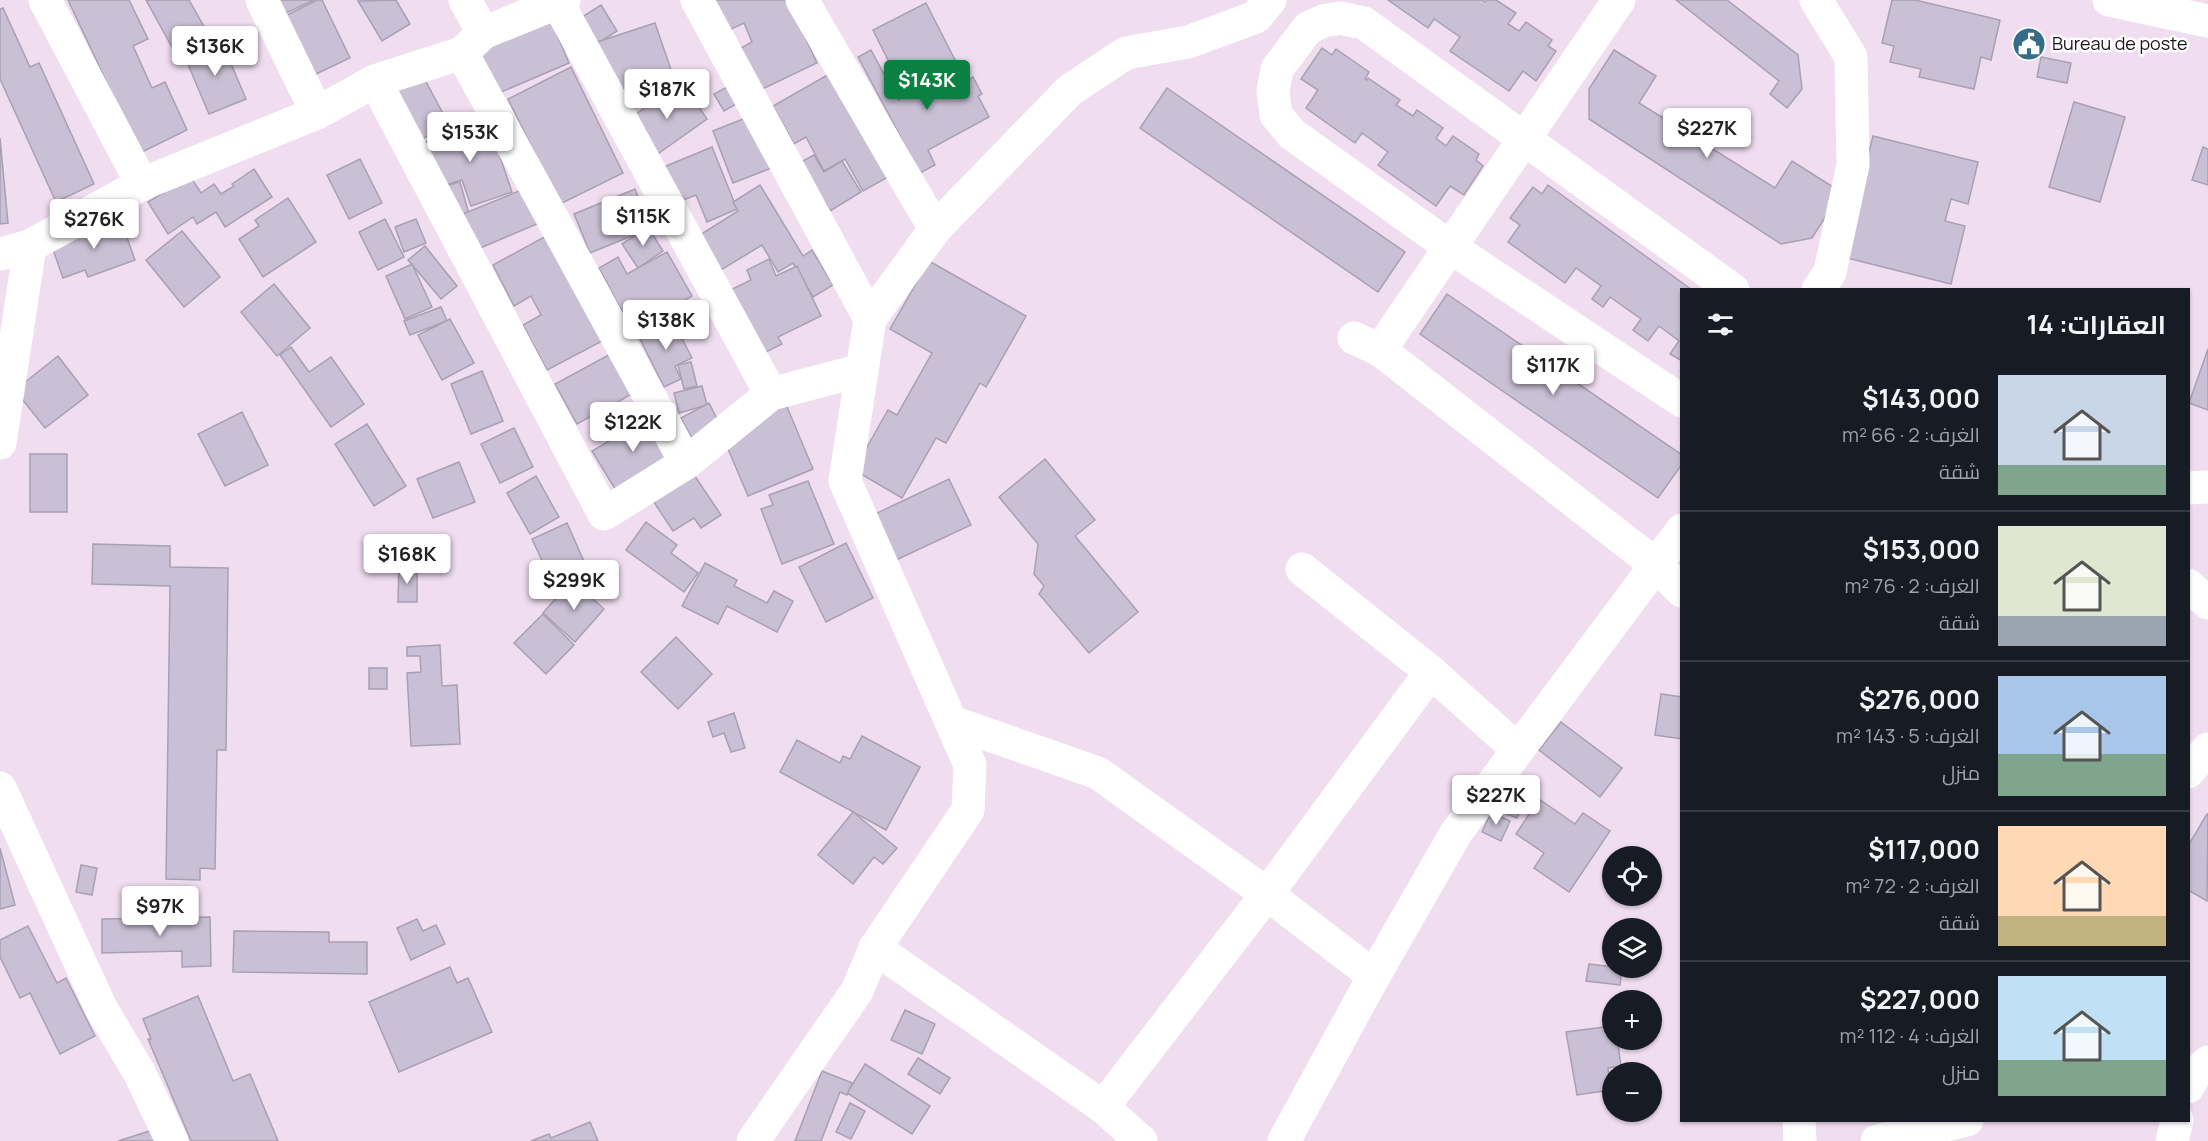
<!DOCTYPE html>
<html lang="ar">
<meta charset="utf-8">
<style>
:root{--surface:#171b24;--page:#242831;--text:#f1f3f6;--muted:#9ea1a6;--line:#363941;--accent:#0b8043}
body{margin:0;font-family:Manrope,Cairo,sans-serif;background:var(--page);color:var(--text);direction:rtl;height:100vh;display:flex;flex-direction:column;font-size:22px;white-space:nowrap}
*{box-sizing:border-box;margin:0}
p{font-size:20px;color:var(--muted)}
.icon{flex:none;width:33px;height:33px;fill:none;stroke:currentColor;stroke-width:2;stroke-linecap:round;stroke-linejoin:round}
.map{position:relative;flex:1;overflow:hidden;direction:ltr}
.panel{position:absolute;left:1680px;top:288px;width:510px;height:834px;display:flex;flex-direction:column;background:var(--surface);border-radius:0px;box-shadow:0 2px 4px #0004;direction:rtl}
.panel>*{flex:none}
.tools{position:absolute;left:1602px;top:846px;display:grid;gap:12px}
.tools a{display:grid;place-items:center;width:60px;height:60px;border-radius:50%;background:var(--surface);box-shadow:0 2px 4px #0004;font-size:30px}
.price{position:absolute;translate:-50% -51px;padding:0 14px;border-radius:6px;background:#fff;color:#222;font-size:20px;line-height:39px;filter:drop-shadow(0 2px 3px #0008)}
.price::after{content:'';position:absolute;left:50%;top:36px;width:18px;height:14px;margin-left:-9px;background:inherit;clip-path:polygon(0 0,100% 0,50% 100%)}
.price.current{background:var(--accent);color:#fff}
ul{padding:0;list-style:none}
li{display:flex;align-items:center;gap:18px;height:150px;padding:0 24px}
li+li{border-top:2px solid var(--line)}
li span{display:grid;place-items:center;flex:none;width:168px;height:120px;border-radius:0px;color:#555}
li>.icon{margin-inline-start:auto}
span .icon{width:72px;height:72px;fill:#fffc;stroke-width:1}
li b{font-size:26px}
h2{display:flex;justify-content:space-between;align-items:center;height:72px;padding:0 24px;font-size:26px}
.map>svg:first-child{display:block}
</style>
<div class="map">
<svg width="2208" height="1141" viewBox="0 0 2208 1141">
<rect width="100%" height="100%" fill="#f0def0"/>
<!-- building -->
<g fill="#cac0d5" stroke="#a99fb3" stroke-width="1.5">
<path d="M 68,0 L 129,0 L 148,39 L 133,46 L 152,88 L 165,82 L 187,130 L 140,153 Z"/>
<path d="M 146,0 L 189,0 L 211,39 L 178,58 Z"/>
<path d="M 267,0 L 314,0 L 275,18 Z"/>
<path d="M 317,0 L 322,0 L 350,58 L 314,75 L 285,16 Z"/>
<path d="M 396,0 L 410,24 L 382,41 L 358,1 Z"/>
<path d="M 709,0 L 788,0 L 817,63 L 760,90 L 741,48 L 752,42 L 744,23 L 723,33 Z"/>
<path d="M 1388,0 L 1483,0 L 1485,2 L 1487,0 L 1496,0 L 1516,13 L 1508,24 L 1519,31 L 1526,22 L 1552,40 L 1548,46 L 1556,51 L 1536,81 L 1523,71 L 1509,91 L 1450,51 L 1460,37 L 1434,19 L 1428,28 Z"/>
<path d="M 1676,0 L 1727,0 L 1798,55 L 1802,89 L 1787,108 L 1770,94 L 1779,81 Z"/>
<path d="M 1892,0 L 1915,0 L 2000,20 L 1991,60 L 1981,57 L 1974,89 L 1919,77 L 1921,69 L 1890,62 L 1894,46 L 1882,43 Z"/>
<path d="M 926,3 L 956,62 L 903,90 L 873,30 Z"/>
<path d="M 601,5 L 617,31 L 588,50 L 571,24 Z"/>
<path d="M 3,8 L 30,67 L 39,63 L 94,184 L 56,202 L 0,79 L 0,9 Z"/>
<path d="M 551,20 L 569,63 L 492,96 L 474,54 Z"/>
<path d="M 655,23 L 678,90 L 652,99 L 647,85 L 632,90 L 630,86 L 608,94 L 591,44 Z"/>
<path d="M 221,40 L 246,99 L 209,114 L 184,55 Z"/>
<path d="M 1322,48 L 1332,55 L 1336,49 L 1369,72 L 1365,79 L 1367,80 L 1368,78 L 1400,100 L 1396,105 L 1413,116 L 1417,110 L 1443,128 L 1436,138 L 1446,146 L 1453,136 L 1479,154 L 1476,160 L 1483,166 L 1464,195 L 1450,186 L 1436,206 L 1378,165 L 1388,152 L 1362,133 L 1355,143 L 1306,108 L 1318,90 L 1301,79 Z"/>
<path d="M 871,50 L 898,100 L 942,76 L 949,90 L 973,77 L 982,94 L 978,96 L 989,117 L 928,150 L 935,165 L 920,173 L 858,57 Z"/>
<path d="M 1614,50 L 1656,76 L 1639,103 L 1775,188 L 1792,161 L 1841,192 L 1812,238 L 1781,244 L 1589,119 L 1589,89 Z"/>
<path d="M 2041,57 L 2071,63 L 2067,83 L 2037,77 Z"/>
<path d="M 571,67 L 623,173 L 560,204 L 508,99 Z"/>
<path d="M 831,73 L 888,177 L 863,191 L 845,159 L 824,171 L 806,137 L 794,144 L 773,106 Z"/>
<path d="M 423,76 L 449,125 L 412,144 L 387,96 Z"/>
<path d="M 682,82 L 707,119 L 652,158 L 626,121 Z"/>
<path d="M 729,86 L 738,103 L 724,111 L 714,94 Z"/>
<path d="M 1167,88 L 1405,252 L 1378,292 L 1140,128 Z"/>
<path d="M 2074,102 L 2125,117 L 2100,202 L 2049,187 Z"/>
<path d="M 753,115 L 774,167 L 733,183 L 713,131 Z"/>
<path d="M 488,121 L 512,192 L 471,206 L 462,180 L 440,187 L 425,142 Z"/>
<path d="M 1873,136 L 1978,162 L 1968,204 L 1951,199 L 1945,221 L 1965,226 L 1951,284 L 1843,257 Z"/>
<path d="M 0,138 L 8,223 L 0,224 Z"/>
<path d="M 712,147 L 737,209 L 707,222 L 696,195 L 673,204 L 659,169 Z"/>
<path d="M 2203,147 L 2208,149 L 2208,185 L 2192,180 Z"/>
<path d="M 814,155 L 824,172 L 842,161 L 861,192 L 830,211 L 801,162 Z"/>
<path d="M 360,159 L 382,203 L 349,219 L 327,175 Z"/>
<path d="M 254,169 L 272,197 L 225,227 L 216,212 L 197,224 L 193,217 L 168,234 L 148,202 L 190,176 L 201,193 L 214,184 L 221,194 L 234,186 L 232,184 Z"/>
<path d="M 460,182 L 469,214 L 452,219 L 442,187 Z"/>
<path d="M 760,185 L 803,256 L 812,250 L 833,285 L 813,297 L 793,263 L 778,272 L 762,245 L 716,273 L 695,238 L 738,211 L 733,202 Z"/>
<path d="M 1548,185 L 1692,290 L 1682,290 L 1682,361 L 1670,354 L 1679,341 L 1659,326 L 1648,341 L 1633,330 L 1641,319 L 1610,297 L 1603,307 L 1592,299 L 1601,286 L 1576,268 L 1565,283 L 1508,242 L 1520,225 L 1510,218 L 1533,187 L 1542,194 Z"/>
<path d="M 524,189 L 539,223 L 478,249 L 463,214 Z"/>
<path d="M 635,189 L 651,228 L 590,253 L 574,214 Z"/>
<path d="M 288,198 L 316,242 L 263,277 L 239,239 L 259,226 L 255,220 Z"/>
<path d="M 120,218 L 135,260 L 88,277 L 85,270 L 63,278 L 51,244 Z"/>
<path d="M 385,219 L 404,257 L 378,270 L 359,232 Z"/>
<path d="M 416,219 L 426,243 L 404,252 L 395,227 Z"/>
<path d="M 648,227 L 663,251 L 638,268 L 622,244 Z"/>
<path d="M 182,231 L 220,277 L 184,307 L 146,260 Z"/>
<path d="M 548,235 L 606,339 L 547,370 L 523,325 L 541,315 L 531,296 L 514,306 L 493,265 Z"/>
<path d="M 425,246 L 457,286 L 441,299 L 408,260 Z"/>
<path d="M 667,252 L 692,296 L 671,308 L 668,302 L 629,324 L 599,268 L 618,257 L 627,274 Z"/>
<path d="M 769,259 L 776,276 L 797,266 L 821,316 L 778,337 L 782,344 L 756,357 L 726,292 L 751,280 L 747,270 Z"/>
<path d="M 929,261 L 1026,316 L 986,387 L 980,383 L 946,443 L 936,438 L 902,498 L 854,470 L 888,410 L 897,415 L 932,353 L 890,329 Z"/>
<path d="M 412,264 L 432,307 L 405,319 L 386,276 Z"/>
<path d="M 274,284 L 310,328 L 277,356 L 241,312 Z"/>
<path d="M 1447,294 L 1682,455 L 1682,464 L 1658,498 L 1420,334 Z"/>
<path d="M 441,307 L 447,321 L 410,335 L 404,321 Z"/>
<path d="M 450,319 L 474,363 L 442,380 L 418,335 Z"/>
<path d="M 672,319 L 692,358 L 675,366 L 681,379 L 664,387 L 638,335 Z"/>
<path d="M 291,347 L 309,372 L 331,357 L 364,404 L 331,427 L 280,355 Z"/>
<path d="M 2208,349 L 2208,410 L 2189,403 Z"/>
<path d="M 616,351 L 637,391 L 614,404 L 626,428 L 606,440 L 593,415 L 577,424 L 555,384 Z"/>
<path d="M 58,356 L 88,395 L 45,428 L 15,390 Z"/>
<path d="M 691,362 L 697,386 L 684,389 L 678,365 Z"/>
<path d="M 482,371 L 503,421 L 471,434 L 451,384 Z"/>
<path d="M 702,386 L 707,405 L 679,413 L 674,393 Z"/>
<path d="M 785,402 L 813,469 L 748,496 L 720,430 Z"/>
<path d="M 709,403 L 721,427 L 694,442 L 681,418 Z"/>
<path d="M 242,412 L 268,465 L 225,486 L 198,434 Z"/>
<path d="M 652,416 L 674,455 L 615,489 L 592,451 Z"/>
<path d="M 367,424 L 406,486 L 374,506 L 335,444 Z"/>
<path d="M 514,428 L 533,467 L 500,483 L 481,444 Z"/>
<rect x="30" y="454" width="37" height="58"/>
<path d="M 1045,459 L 1095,520 L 1075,536 L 1138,612 L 1089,653 L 1039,594 L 1044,586 L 1034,574 L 1038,544 L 999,497 Z"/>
<path d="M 459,462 L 475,502 L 433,518 L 417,479 Z"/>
<path d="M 686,463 L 721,515 L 701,528 L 694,518 L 673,531 L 646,490 Z"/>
<path d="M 536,476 L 559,517 L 530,534 L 507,493 Z"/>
<path d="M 949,479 L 971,525 L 894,561 L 873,515 Z"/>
<path d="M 808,481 L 834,544 L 782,564 L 761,509 L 773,505 L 769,495 Z"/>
<path d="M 646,522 L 677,545 L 671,553 L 698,573 L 684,592 L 626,550 Z"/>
<path d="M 567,523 L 585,564 L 551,580 L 532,539 Z"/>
<path d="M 846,543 L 873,598 L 826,622 L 799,567 Z"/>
<path d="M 93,544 L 170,546 L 170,567 L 228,568 L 226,750 L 217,750 L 215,869 L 200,868 L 200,880 L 166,879 L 170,586 L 92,584 Z"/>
<path d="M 399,562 L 407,562 L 407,572 L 417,572 L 417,602 L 398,602 Z"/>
<path d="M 705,563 L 737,580 L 734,586 L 767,603 L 774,591 L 793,601 L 777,632 L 727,606 L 718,624 L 682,606 Z"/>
<path d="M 572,580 L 604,609 L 575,642 L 543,613 Z"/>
<path d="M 543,614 L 574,645 L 546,674 L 514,643 Z"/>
<path d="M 676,637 L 712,674 L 678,709 L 641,672 Z"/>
<path d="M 440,645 L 442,686 L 457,685 L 460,744 L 411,746 L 407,673 L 421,672 L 420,656 L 407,656 L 407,647 Z"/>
<rect x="369" y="668" width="18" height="21"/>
<path d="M 1661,694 L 1682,697 L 1682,739 L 1655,735 Z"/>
<path d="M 734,713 L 745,748 L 731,752 L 724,733 L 713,737 L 708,722 Z"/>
<path d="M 1561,722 L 1622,768 L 1600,797 L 1539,750 Z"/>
<path d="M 862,736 L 920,767 L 886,830 L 780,772 L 797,740 L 840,763 L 843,756 L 850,759 Z"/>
<path d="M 1509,787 L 1527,794 L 1517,818 L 1499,811 Z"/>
<path d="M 1539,799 L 1575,824 L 1583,813 L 1610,831 L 1569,892 L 1534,868 L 1544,853 L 1516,834 Z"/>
<path d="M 853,812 L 897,848 L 883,864 L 874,857 L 853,884 L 818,855 Z"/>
<path d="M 1491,812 L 1510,821 L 1501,841 L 1482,832 Z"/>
<path d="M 2207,814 L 2208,814 L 2207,901 L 2188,890 L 2188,846 Z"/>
<path d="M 0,848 L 15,905 L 0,909 Z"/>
<path d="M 81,865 L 97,868 L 92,895 L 76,892 Z"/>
<path d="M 210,917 L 211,966 L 182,967 L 182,951 L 102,953 L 102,919 Z"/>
<path d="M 417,919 L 423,931 L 436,925 L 445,944 L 411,960 L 397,928 Z"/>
<path d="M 28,926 L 57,983 L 66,978 L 95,1036 L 60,1054 L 30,993 L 20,998 L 0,957 L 0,940 Z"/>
<path d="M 234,931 L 329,932 L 329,942 L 367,942 L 367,974 L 233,972 Z"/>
<path d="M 1589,964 L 1622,968 L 1620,985 L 1586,981 Z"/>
<path d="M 450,967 L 457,983 L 468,978 L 492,1032 L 399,1072 L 369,1002 Z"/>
<path d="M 198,996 L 233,1081 L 250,1074 L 278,1141 L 191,1141 L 148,1039 L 151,1039 L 143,1019 Z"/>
<path d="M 905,1010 L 935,1024 L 922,1054 L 891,1040 Z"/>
<path d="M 1612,1026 L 1612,1040 L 1618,1044 L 1621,1066 L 1608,1068 L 1611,1090 L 1577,1095 L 1566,1032 Z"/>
<path d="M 918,1058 L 950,1078 L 940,1094 L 908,1074 Z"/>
<path d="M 865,1064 L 930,1106 L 912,1134 L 847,1093 Z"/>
<path d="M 822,1071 L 852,1083 L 847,1095 L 840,1092 L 821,1141 L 795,1141 Z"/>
<path d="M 850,1103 L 865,1111 L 851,1139 L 836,1132 Z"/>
<path d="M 590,1122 L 598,1141 L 531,1141 L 549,1134 L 551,1138 Z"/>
<path d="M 156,1129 L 160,1141 L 118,1141 Z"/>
</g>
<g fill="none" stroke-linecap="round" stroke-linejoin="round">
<!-- minor -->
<g stroke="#fff" stroke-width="33">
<path d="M 45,0 L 142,184"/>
<path d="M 262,0 L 317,113"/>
<path d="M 465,0 L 483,33"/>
<path d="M 697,0 L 870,319"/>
<path d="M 802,0 L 935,229"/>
<path d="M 1816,0 L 1851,57 L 1853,165 L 1830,272 L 1818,290"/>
<path d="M 558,3 L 771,394"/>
<path d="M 462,53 L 686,463"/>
<path d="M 375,81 L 604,514 L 686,463 L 771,394 L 862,370"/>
<path d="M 0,254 L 30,246"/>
<path d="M 1354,338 L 1380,350 L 1656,565 L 1682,591"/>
<path d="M 1380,350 L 1619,0"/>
<path d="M 1682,401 L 1450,247 L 1292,134 L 1276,115 L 1273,91 L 1277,69 L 1308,28 L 1323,21 L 1340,18 L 1364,23 L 1733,290"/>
<path d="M 0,443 L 30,246 L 142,184 L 317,113 L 375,81 L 462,53 L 483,33 L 564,0"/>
<path d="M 2188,488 L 2208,487"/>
<path d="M 1302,569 L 1431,672 L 1518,750"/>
<path d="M 2188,585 L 2208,603"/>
<path d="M 952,722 L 1098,773 L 1267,894 L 1374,976"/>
<path d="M 2188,772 L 2208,749"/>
<path d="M 0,788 L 101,1008 L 139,1072 L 172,1141"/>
<path d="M 875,948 L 1103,1107 L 1267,894 L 1431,672"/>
<path d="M 2188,1087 L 2195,1074 L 2208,1062"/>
<path d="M 1103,1107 L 1141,1141"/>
<path d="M 1799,1120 L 1800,1141"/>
<path d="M 753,1141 L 857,991 L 875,948 L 968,810 L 970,765 L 845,481 L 870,319 L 935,229 L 1070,90 L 1126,53 L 1188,42 L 1256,17 L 1270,0"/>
<path d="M 1284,1141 L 1374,976 L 1456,833 L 1682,530"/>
<path d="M 1877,1141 L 1967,1120"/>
<path d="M 2172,1141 L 2177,1120"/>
</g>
<!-- major -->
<path stroke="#fff" stroke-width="33" d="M 2109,0 L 2208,21"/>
</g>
<!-- icons -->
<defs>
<symbol id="civic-disc" viewBox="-11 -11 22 22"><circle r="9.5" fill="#356c87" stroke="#fff"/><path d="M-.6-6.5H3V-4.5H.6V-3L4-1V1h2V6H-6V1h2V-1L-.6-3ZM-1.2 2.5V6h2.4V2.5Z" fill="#fff"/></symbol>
</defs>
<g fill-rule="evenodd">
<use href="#civic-disc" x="2010" y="25" width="38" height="38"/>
</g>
<g text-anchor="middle" stroke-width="5" stroke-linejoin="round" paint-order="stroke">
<!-- poi labels -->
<g font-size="18" fill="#1c161c" stroke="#fff" text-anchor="start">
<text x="2052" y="50">Bureau de poste</text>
</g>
</g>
</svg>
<div class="tools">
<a><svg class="icon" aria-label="locate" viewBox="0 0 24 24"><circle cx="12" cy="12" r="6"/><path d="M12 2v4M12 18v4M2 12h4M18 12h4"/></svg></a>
<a><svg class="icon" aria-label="layers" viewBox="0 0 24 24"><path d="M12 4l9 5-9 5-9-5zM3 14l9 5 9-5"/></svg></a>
<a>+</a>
<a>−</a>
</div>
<b class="price" style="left:215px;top:77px">$136K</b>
<b class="price current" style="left:927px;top:111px">$143K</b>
<b class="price" style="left:667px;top:120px">$187K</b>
<b class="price" style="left:1707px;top:159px">$227K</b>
<b class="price" style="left:470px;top:163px">$153K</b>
<b class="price" style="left:643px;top:247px">$115K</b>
<b class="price" style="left:94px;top:250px">$276K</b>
<b class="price" style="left:666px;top:351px">$138K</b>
<b class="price" style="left:1553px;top:396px">$117K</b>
<b class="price" style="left:633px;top:453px">$122K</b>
<b class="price" style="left:407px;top:585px">$168K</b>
<b class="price" style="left:574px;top:611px">$299K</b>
<b class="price" style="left:1496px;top:826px">$227K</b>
<b class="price" style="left:160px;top:937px">$97K</b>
<section class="panel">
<h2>العقارات: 14<svg class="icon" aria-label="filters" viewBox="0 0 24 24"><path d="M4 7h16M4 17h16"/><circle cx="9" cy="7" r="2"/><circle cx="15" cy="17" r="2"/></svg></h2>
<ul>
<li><span style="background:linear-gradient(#c9d6e8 75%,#7fa58c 0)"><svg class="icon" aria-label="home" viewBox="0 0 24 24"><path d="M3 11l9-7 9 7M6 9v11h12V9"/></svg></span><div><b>$143,000</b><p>الغرف: 2 · 66 m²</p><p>شقة</p></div></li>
<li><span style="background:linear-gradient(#dfe7d0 75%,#9aa5b1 0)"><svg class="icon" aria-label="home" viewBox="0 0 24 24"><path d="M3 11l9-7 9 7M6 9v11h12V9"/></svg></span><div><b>$153,000</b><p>الغرف: 2 · 76 m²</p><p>شقة</p></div></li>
<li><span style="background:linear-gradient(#a9c7e8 65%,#7fa58c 0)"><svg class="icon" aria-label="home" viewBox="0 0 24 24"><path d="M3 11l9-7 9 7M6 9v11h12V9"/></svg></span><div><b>$276,000</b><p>الغرف: 5 · 143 m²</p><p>منزل</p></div></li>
<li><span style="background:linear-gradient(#ffd9b3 75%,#c2b280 0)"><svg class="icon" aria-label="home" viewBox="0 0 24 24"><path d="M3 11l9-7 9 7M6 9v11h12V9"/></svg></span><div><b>$117,000</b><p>الغرف: 2 · 72 m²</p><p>شقة</p></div></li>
<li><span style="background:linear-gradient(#bfe0f5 70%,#7fa58c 0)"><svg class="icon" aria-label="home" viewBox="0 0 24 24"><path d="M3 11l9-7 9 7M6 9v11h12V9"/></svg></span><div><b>$227,000</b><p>الغرف: 4 · 112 m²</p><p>منزل</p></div></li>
</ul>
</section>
</div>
